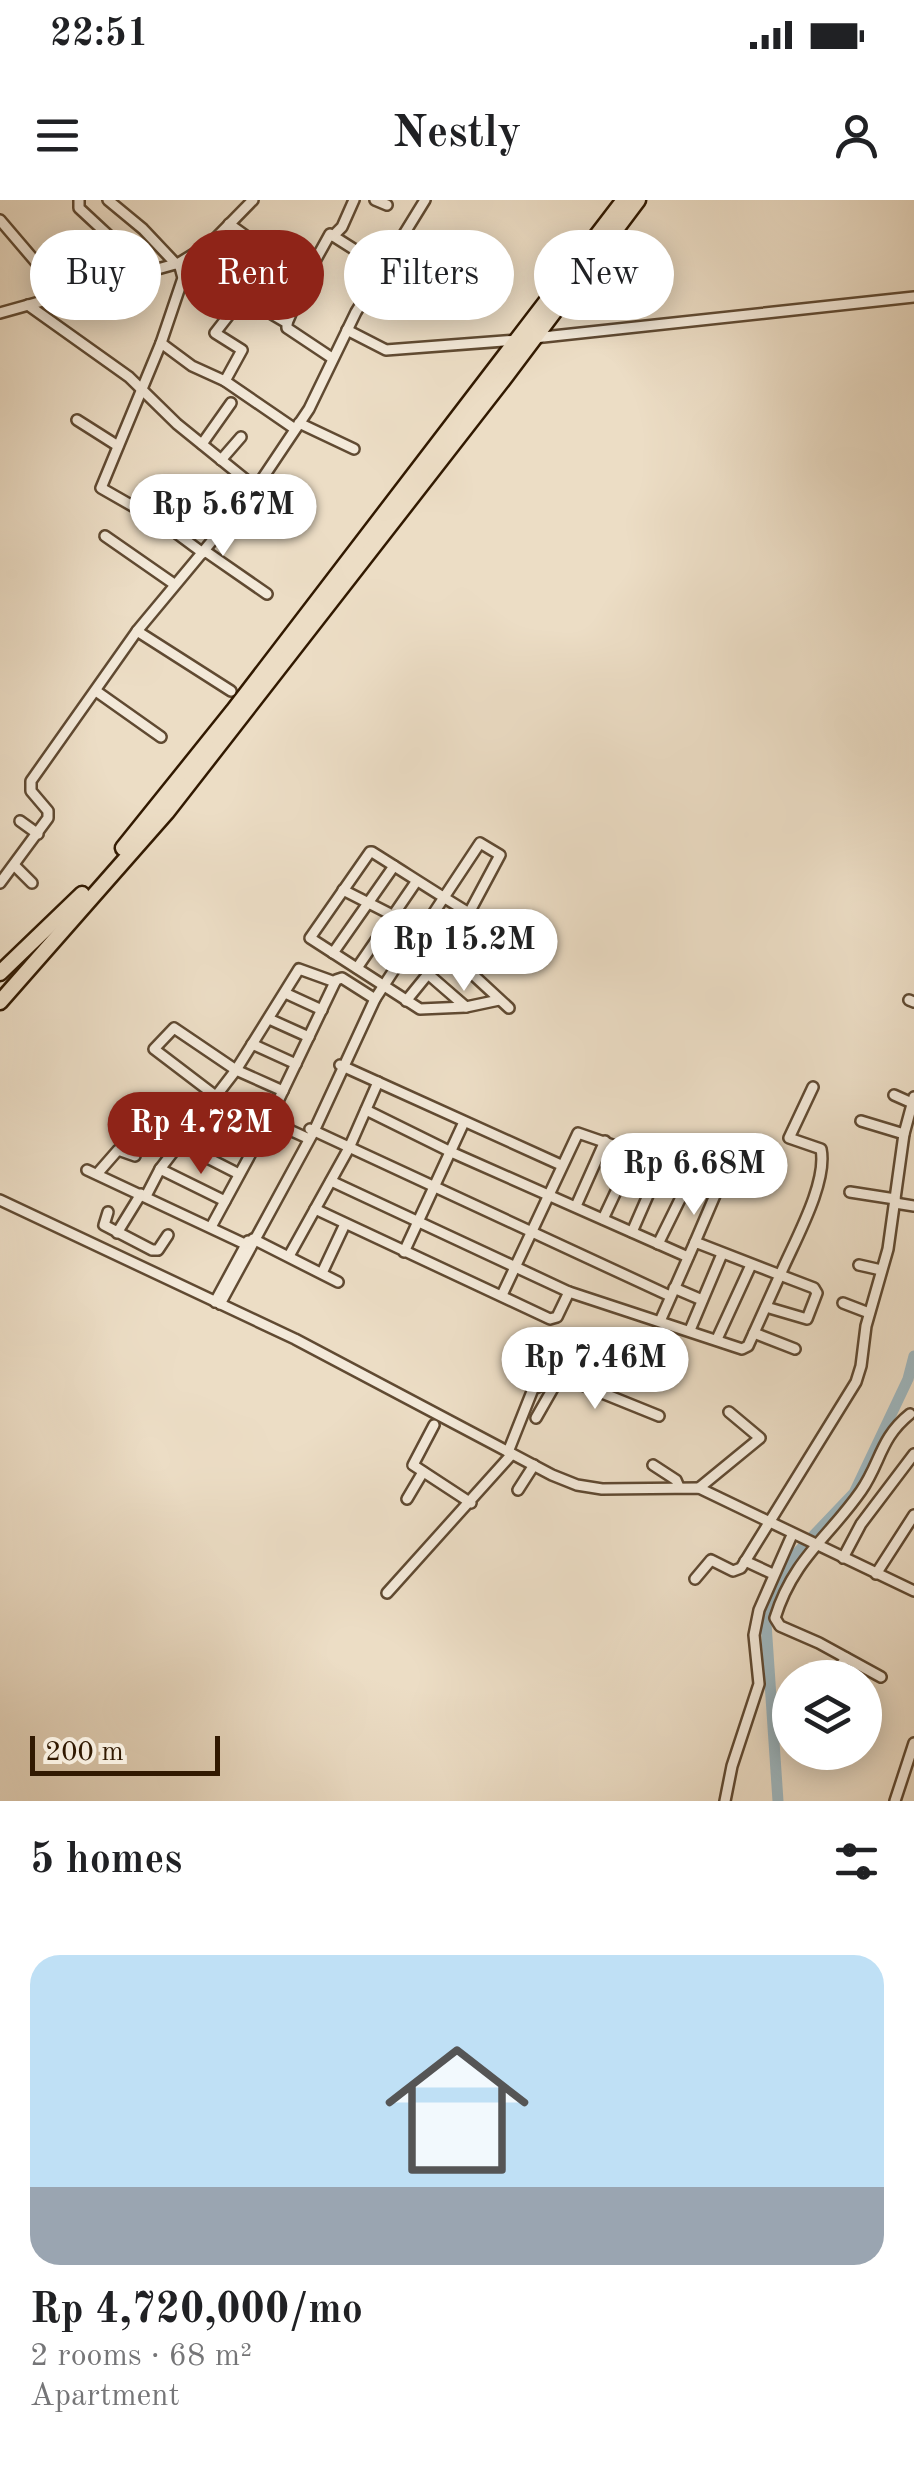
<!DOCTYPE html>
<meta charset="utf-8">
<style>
:root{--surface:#fff;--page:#f2f2f2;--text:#202124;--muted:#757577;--accent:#8f2418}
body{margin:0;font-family:"Old Standard TT",serif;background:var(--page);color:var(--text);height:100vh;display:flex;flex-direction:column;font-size:38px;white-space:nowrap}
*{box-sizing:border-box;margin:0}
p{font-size:32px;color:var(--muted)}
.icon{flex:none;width:55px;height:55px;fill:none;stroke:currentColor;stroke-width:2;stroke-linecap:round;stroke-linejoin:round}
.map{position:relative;height:1601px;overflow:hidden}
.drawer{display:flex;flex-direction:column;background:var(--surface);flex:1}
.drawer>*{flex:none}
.hud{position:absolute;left:30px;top:30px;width:855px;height:90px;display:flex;gap:20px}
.fabs{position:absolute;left:772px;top:1460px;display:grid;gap:20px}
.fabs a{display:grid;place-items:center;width:110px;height:110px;border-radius:50%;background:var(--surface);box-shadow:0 5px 25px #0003;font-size:50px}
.scale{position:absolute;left:30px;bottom:25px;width:190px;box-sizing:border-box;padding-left:10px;border:5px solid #311901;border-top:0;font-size:28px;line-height:35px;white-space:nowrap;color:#311901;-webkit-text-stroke:8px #f3e9d9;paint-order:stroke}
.price{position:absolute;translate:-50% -85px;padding:0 22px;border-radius:35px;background:#fff;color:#222;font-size:32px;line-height:65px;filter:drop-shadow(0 2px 5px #0008)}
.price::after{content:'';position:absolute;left:50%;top:60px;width:30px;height:22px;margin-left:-15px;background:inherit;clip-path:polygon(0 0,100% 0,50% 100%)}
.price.on{background:var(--accent);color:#fff}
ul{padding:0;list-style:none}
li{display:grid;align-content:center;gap:20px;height:530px;padding:0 30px}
li span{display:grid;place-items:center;height:310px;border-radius:30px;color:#555}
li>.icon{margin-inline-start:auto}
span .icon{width:180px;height:180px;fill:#fffc;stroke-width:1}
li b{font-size:42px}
h2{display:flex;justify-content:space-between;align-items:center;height:120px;padding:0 30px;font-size:42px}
.pill{padding:0 35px;border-radius:45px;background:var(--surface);box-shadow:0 5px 25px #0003;font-size:35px;line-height:90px}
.pill.on{background:var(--accent);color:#fff}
.status{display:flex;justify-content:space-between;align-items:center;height:70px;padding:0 50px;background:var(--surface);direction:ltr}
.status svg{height:28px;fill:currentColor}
header{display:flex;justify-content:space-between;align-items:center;height:130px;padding:0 30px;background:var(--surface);font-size:45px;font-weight:700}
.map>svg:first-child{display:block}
</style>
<div class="status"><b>22:51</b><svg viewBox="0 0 49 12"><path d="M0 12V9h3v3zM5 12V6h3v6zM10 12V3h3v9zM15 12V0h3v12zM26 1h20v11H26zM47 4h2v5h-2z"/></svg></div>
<header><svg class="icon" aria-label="menu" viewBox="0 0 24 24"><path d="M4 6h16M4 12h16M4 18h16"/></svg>Nestly<svg class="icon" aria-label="person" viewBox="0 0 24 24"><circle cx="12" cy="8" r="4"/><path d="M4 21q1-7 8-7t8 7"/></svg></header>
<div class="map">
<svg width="914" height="1601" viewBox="0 0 914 1601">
<rect width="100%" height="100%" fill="#ecddc5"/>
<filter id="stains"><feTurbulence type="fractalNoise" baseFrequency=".002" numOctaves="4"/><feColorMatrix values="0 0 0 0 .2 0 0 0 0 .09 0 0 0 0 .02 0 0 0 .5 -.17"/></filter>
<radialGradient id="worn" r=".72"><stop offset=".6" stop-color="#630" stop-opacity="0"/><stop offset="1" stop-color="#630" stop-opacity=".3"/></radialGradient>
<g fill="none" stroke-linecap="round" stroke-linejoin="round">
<!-- river -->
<path stroke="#9fb8c0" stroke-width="11" d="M 778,1601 L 766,1423 L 781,1377 L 794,1356 L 854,1293 L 908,1179 L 914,1156"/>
<defs>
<g id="minor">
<path d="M 79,0 L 79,8 L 149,73"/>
<path d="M 108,0 L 143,29 L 176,64"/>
<path d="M 375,0 L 387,5"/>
<path d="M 0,20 L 64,95"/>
<path d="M 229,24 L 261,47 L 310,70 L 287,123"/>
<path d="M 333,36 L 342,27 L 354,0"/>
<path d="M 179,63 L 183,78 L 161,143 L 101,288 L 164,324 L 203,353"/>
<path d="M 310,70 L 330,34 L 382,67"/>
<path d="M 183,78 L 232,111"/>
<path d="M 28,105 L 129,177 L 177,224 L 256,288"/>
<path d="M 0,113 L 179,63 L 210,44 L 253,0"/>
<path d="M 347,130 L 386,150 L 518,140"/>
<path d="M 534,138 L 914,97"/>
<path d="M 161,143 L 192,166 L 225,181 L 242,150 L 215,133 L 243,97 L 287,123 L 287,128 L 332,158"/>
<path d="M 225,181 L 295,229"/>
<path d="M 77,220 L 118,246"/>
<path d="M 299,223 L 354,249"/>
<path d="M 202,244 L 231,203"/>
<path d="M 221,260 L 241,237"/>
<path d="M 105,336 L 174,384"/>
<path d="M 205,351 L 267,394"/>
<path d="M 137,431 L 231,491"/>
<path d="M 96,491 L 161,537"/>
<path d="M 20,621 L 38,634"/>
<path d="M 15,666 L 32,683"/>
<path d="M 0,683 L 48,618 L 48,611 L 31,591 L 31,581 L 137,431 L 256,288 L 309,209 L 356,112 L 425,0"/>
<path d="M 343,690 L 406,722"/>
<path d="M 429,720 L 480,643 L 500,655 L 469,713 C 436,693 404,672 372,652 L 370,652 L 310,738 L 420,809 L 466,807 L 499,800"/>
<path d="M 455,737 L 469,713 L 482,722"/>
<path d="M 333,753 L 394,666"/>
<path d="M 456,759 L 509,808"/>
<path d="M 357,768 L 416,682"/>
<path d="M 285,793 L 322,810"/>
<path d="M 909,800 L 914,802"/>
<path d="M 406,801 L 428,774 L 466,807"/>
<path d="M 269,819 L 309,837"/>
<path d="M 252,844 L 296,864"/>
<path d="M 340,865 L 561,965"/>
<path d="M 283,891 L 236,870 L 174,828 L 154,849 L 217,897 L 305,937"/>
<path d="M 894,895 L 912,903"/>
<path d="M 366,910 L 451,952 L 688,1057"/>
<path d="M 199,921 L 255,946"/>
<path d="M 861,921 L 904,934"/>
<path d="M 310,929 L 670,1096"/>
<path d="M 180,944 L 239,974"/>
<path d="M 160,969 L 225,1001"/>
<path d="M 87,970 L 247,1045"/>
<path d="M 97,974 L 118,950 L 135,956"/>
<path d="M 331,981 L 569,1092 L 742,1149 L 748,1146 L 780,1075 L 695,1042 L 661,1119"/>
<path d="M 850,992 L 895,999"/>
<path d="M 146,996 L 160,969 L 236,870 L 299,769 L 335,782"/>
<path d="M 0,1000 L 295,1139 L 552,1275 L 577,1285 L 602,1289 L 699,1288 L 914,1391"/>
<path d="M 895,1003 L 914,1006"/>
<path d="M 576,1006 L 605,941"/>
<path d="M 315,1009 L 550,1119 L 557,1117 L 569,1092"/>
<path d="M 108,1012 L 104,1025 L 152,1050 L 158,1050 L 168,1035"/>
<path d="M 603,1019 L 635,951"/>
<path d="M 211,1027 L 269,920 L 336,780 L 342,778 L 375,799"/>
<path d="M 632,1032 L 663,961"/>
<path d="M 117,1033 L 141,994"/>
<path d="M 253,1039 L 338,1082"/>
<path d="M 658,1044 L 693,973"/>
<path d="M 404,1052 L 464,922"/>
<path d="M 289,1056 L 349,948 L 378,882"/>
<path d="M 859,1065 L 881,1070"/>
<path d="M 322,1073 L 345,1024"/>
<path d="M 674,1088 L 702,1100"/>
<path d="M 502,1095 L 578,933 L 717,981 L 719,986 L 695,1042"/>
<path d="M 215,1102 L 248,1041"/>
<path d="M 843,1103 L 869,1113"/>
<path d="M 220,1104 L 314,931 L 375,799 L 407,750"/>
<path d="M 766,1107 L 807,1119 L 817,1093 L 814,1088 L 780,1075 C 794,1042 828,983 821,949 L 789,938 L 813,887"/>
<path d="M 690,1130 L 722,1054"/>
<path d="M 754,1133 L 795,1149"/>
<path d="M 717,1139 L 751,1065"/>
<path d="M 536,1218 L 560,1176 L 659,1216"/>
<path d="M 434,1225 L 413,1265 L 471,1303"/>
<path d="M 508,1252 L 533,1189 L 542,1185 L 551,1188"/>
<path d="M 653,1265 L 676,1280 L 679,1287"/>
<path d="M 699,1288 L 760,1238 L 729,1212"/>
<path d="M 518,1290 L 534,1265"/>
<path d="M 407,1299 L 423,1272"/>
<path d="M 843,1358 L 861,1324 L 914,1254"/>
<path d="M 745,1361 L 773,1374"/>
<path d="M 876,1374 L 914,1315"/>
<path d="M 695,1379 L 711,1360 L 733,1371 L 741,1368 L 856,1182 L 861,1166 L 866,1126 L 888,1049 L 904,934 L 914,897"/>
<path d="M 387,1393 L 512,1254"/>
<path d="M 881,1477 L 819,1443 L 780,1426 L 775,1418 C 793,1359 829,1337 861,1291 C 881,1262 880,1238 910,1214"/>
<path d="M 832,1478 L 846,1458"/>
<path d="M 725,1601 L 732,1566 L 759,1484 L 754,1435 L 759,1410 L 792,1335"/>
<path d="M 895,1601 L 914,1543"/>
</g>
<g id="highway">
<path d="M 123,648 L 233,511 L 624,0"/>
<path d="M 0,773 L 82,694"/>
<path d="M 0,802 L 167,612 L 506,176 L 638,0"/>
</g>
</defs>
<!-- minor casing -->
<use href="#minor" stroke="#604a32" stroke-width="14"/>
<!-- highway casing -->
<use href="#highway" stroke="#311901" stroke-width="19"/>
<!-- minor -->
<use href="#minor" stroke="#f3e9d9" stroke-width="9"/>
<!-- highway -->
<use href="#highway" stroke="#ecddc5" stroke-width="14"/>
</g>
<rect width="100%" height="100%" filter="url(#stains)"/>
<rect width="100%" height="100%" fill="url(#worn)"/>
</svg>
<div class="fabs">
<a><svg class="icon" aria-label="layers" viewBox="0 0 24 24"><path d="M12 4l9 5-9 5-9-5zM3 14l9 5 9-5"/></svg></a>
</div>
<div class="scale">200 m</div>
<b class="price" style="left:223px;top:359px">Rp 5.67M</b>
<b class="price" style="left:464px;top:794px">Rp 15.2M</b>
<b class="price on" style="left:201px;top:977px">Rp 4.72M</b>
<b class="price" style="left:694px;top:1018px">Rp 6.68M</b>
<b class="price" style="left:595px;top:1212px">Rp 7.46M</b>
<div class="hud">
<a class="pill">Buy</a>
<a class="pill on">Rent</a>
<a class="pill">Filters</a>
<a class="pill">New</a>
</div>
</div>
<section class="drawer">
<h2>5 homes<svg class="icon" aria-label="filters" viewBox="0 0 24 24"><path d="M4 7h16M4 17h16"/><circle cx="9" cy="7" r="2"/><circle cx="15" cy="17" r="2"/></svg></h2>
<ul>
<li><span style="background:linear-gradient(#bfe0f5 75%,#9aa5b1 0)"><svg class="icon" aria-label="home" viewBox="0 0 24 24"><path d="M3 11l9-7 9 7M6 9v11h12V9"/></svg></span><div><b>Rp 4,720,000/mo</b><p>2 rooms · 68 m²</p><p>Apartment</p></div></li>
</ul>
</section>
